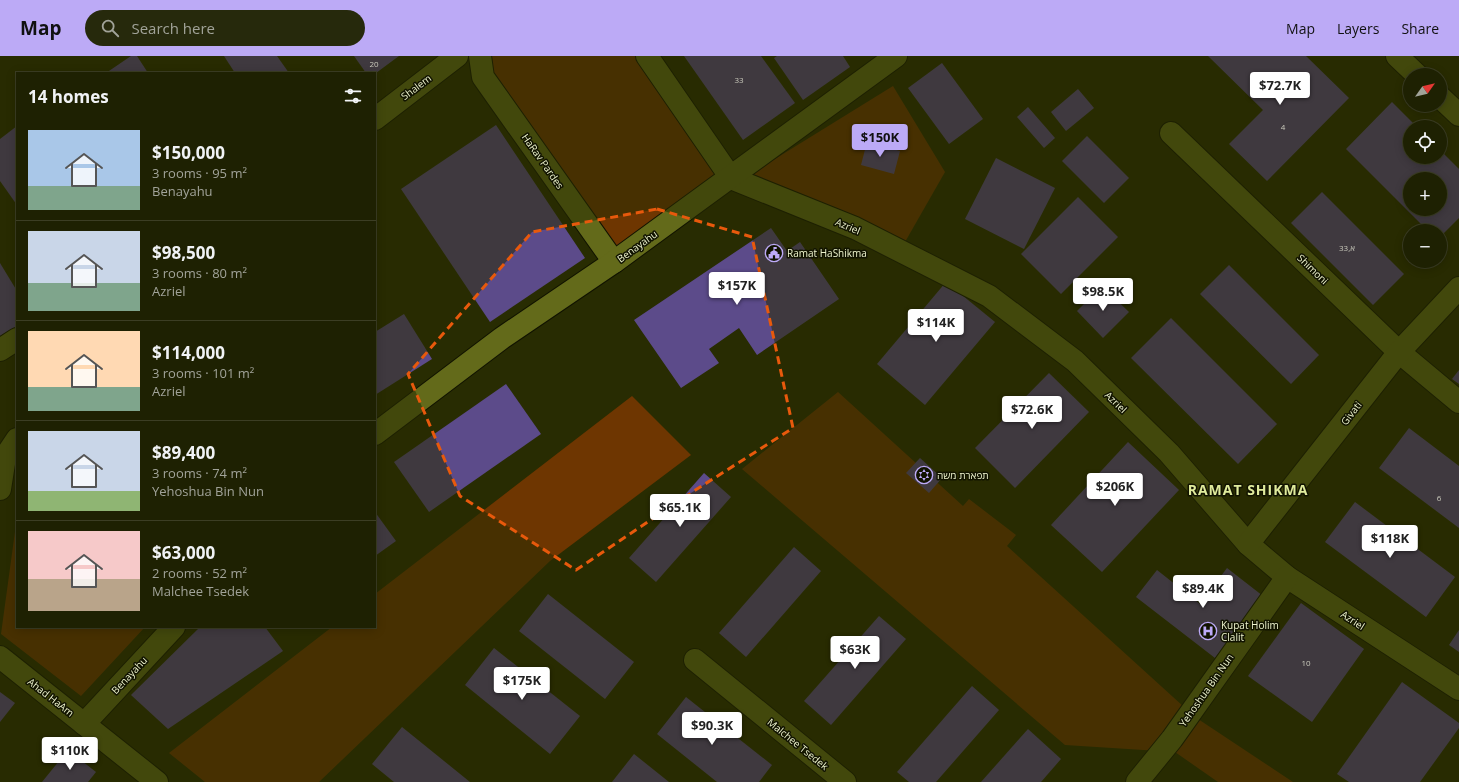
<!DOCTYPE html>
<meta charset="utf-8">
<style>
:root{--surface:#1e2102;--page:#26290c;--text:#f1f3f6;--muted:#a1a399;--line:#3c3e24;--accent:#bcaaf6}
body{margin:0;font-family:"Open Sans","Noto Sans Hebrew",sans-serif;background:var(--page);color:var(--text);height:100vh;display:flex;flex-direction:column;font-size:15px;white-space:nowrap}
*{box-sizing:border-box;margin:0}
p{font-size:13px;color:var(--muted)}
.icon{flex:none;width:22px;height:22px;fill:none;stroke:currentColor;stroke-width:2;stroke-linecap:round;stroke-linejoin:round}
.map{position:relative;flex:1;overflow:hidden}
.sheet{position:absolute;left:16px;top:16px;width:360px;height:556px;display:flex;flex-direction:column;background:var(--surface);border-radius:0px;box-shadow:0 2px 10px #0003,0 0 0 1px var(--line)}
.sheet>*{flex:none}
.needle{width:26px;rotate:56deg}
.controls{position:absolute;left:1403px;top:12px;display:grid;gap:8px}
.controls a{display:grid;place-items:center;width:44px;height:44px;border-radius:50%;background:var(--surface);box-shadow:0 2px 10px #0003,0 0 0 1px var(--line);font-size:20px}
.price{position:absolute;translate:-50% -34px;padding:0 9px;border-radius:4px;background:#fff;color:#222;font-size:13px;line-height:26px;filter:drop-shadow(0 1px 2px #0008)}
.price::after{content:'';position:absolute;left:50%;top:24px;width:12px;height:9px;margin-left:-6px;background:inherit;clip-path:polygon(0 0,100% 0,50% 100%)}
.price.selected{background:var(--accent);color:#111}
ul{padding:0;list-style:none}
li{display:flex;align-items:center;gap:12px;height:100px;padding:0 12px}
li+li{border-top:1px solid var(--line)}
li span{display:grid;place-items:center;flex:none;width:112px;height:80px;border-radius:0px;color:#555}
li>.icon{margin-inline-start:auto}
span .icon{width:48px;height:48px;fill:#fffc;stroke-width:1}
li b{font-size:17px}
h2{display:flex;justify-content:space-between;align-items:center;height:48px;padding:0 12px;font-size:17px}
header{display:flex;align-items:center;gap:24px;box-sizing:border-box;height:56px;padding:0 20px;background:var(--accent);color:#111}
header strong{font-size:19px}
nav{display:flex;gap:22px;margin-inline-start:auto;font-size:14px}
.search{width:280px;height:36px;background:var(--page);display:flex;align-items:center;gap:10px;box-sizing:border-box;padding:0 14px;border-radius:22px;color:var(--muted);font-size:15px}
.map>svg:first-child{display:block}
</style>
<header>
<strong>Map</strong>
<div class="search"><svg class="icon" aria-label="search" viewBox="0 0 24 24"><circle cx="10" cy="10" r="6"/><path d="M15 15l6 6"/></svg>Search here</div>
<nav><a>Map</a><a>Layers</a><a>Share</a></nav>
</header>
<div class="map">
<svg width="1459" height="726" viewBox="0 0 1459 726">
<rect width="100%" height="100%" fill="#282c02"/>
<!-- green -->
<g fill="#6e3601">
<path d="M 480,0 L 647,0 L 731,122 L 614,206 Z"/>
<path d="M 893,30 L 945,116 L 905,186 L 746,121 Z"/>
<path d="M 838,336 L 963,450 L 969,443 L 1016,479 L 1007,490 L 1195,661 L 1293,726 L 1218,726 L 1175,696 L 1065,689 L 742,413 Z"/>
<path d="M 632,340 L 691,399 L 550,505 L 319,726 L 205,726 L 169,697 L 332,571 L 375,571 L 375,538 Z"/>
<path d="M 17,461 L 17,571 L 145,571 L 81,640 L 1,578 Z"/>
</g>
<!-- building -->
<g fill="#5c4b8a" fill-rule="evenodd">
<path d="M 131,0 L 137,0 L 148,17 L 106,17 Z"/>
<path d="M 224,0 L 277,0 L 289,17 L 235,17 Z"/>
<path d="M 354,0 L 399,0 L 376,17 L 366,17 Z"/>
<path d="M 684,0 L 761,0 L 795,47 L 743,84 Z"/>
<path d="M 777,0 L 843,0 L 850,11 L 803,44 L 774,2 Z"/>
<path d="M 1208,0 L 1306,0 L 1349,42 L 1267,125 L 1229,88 L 1263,54 Z"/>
<path d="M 942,7 L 983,63 L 949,88 L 908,32 Z"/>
<path d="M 1078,33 L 1094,52 L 1066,75 L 1051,56 Z"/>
<path d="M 1392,46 L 1417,71 L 1410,71 L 1410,101 L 1440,101 L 1440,94 L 1459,113 L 1459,162 L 1440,181 L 1440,175 L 1428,175 L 1346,93 ZM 1410,123 L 1440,123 L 1440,153 L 1410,153 Z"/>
<path d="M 1028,51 L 1055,82 L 1044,92 L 1017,61 Z"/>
<path d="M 496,69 L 585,202 L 490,266 L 401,133 Z"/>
<path d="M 17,70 L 17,149 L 0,125 L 0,83 Z"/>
<path d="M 1087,80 L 1129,122 L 1104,147 L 1062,105 Z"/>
<path d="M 867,86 L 900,95 L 894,118 L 861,109 Z"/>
<path d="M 996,102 L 1055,132 L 1024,193 L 965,163 Z"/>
<path d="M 1322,136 L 1404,218 L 1373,249 L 1291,167 Z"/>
<path d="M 1078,141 L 1118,181 L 1061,238 L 1021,198 Z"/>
<path d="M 771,172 L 787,195 L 800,186 L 839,243 L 757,299 L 739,272 L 709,293 L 719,307 L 681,332 L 634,264 Z"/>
<path d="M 0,207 L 17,235 L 17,270 L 0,280 Z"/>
<path d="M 1229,209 L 1319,299 L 1291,328 L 1200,238 Z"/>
<path d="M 946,226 L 995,266 L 925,349 L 877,308 Z"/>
<path d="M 1102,230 L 1129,256 L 1103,282 L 1077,255 Z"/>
<path d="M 404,258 L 432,303 L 375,339 L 375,276 Z"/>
<path d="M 1171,262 L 1277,368 L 1238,408 L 1131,302 Z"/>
<path d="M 1459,314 L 1459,328 L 1452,323 Z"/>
<path d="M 1049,317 L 1089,356 L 1015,432 L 975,392 Z"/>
<path d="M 506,328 L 541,378 L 429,456 L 394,406 Z"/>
<path d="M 1409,372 L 1459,410 L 1459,472 L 1379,412 Z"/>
<path d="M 1128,386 L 1179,434 L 1102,516 L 1051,469 Z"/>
<path d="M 920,402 L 942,422 L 929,437 L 906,417 Z"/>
<path d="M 704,417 L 731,441 L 656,526 L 629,502 Z"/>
<path d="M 1355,446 L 1455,521 L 1426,561 L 1325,486 Z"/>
<path d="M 375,456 L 396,485 L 375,500 Z"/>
<path d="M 794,491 L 821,515 L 746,601 L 719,577 Z"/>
<path d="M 1227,512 L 1263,540 L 1215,602 L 1136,541 L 1157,514 L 1200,548 Z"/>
<path d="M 548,538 L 634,606 L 605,643 L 519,575 Z"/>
<path d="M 1301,547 L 1364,593 L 1312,666 L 1248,620 Z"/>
<path d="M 879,560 L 906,583 L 831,669 L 804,645 Z"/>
<path d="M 200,571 L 265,571 L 283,595 L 168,673 L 131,639 Z"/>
<path d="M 1459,574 L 1459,596 L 1449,589 Z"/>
<path d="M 494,592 L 580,660 L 550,698 L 465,629 Z"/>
<path d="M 1402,626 L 1459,667 L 1459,672 L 1420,726 L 1349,726 L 1337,718 Z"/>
<path d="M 972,630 L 999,654 L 936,726 L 909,726 L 897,716 Z"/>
<path d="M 0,636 L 15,647 L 0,666 Z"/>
<path d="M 686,641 L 772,709 L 759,726 L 717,726 L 657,678 Z"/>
<path d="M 402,671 L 470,726 L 394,726 L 372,708 Z"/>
<path d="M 1028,673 L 1061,703 L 1041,726 L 981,726 Z"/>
<path d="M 68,694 L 96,716 L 88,726 L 42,726 Z"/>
<path d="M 634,698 L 669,726 L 612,726 Z"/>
</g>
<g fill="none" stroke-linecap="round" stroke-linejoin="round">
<defs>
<g id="street">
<path d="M 480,0 L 483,21 L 614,206"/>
<path d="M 647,0 L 731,122 L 855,172 L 989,240 L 1075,305 L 1169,397 L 1248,488 L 1287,521 L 1459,633"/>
<path d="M 1397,0 L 1417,19"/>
<path d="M 1440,41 L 1459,59"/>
<path d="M 375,63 L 457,0"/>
<path d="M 1171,77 L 1399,296 L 1459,346"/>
<path d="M 0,294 L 17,283"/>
<path d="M 375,378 L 502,282 L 614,206 L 896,0"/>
<path d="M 0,433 L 5,401 L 17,383"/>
<path d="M 1248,488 L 1399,296 L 1459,232"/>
<path d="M 0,601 L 157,726"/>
<path d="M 695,604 L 845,726"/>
<path d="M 84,668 L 174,571"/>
<path d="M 1137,726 L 1172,683 L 1287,521"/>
</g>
</defs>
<!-- street casing -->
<use href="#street" stroke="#111300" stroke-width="24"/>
<!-- street -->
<use href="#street" stroke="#636a1a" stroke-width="22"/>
</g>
<!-- marked area -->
<path d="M0 0H1459V726H0ZM 657,153 L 752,181 L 793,372 L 694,435 L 576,514 L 460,440 L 408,318 L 532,176 Z" fill="#282c02" fill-opacity=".55" fill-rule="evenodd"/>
<path fill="none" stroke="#e8590c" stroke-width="3" stroke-dasharray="8 5" stroke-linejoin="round" d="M 657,153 L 752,181 L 793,372 L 694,435 L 576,514 L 460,440 L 408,318 L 532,176 Z"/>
<!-- icons -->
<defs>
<symbol id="civic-ring" viewBox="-11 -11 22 22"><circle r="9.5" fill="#111300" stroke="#bcaaf6" stroke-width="1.5"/><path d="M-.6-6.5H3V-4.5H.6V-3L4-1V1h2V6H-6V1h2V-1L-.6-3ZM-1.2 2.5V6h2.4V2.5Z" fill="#bcaaf6"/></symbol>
<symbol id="synagogue-ring" viewBox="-11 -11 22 22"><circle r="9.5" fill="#111300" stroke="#bcaaf6" stroke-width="1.5"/><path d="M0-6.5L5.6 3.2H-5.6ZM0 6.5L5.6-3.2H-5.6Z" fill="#bcaaf6"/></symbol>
<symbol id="hospital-ring" viewBox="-11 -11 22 22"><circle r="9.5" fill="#111300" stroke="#bcaaf6" stroke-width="1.5"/><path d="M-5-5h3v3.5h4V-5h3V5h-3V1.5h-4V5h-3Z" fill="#bcaaf6"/></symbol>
</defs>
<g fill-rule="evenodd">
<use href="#civic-ring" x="764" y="187" width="20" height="20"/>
<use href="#synagogue-ring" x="914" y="409" width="20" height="20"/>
<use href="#hospital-ring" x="1198" y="565" width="20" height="20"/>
</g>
<g text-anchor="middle" stroke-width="3" stroke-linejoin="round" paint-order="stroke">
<!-- number labels -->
<g font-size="8" fill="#cacabc">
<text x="374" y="11">20</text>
<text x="739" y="27">33</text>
<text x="1283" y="74">4</text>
<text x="1347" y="195">3א,3</text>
<text x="1439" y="445">6</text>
<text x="1306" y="610">10</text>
</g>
<!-- street labels -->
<g font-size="10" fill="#eef4cd" stroke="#111300">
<text transform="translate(416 31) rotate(-37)" y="4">Shalem</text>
<text transform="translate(543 105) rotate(55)" y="4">HaRav Pardes</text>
<text transform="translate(848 170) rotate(23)" y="4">Azriel</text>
<text transform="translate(637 190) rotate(-36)" y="4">Benayahu</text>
<text transform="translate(1313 213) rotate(44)" y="4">Shimoni</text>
<text transform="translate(1116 346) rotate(44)" y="4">Azriel</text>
<text transform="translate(1351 357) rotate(-52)" y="4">Givati</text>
<text transform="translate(1353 564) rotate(33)" y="4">Azriel</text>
<text transform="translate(129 619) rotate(-47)" y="4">Benayahu</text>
<text transform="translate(1206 634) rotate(-55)" y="4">Yehoshua Bin Nun</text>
<text transform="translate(51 641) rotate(38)" y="4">Ahad HaAm</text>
<text transform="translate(798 688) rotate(39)" y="4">Malchee Tsedek</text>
</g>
<!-- poi labels -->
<g font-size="10" fill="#eef4cd" stroke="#111300" text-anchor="start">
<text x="787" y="201">Ramat HaShikma</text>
<text x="937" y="423">תפארת משה</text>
<text x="1221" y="573">Kupat Holim<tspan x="1221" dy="12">Clalit</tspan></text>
</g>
<!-- district labels -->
<g font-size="14" font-weight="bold" letter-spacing="1" fill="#e0eb9c" stroke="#111300">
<text x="1248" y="439">RAMAT SHIKMA</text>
</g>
</g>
</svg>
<div class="controls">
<a><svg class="needle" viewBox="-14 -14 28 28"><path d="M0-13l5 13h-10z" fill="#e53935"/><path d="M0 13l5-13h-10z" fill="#a1a399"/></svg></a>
<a><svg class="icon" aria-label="locate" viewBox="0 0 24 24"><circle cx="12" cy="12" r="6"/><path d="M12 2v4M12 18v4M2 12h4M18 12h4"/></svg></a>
<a>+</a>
<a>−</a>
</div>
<b class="price" style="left:1280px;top:50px">$72.7K</b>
<b class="price selected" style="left:880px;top:102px">$150K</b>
<b class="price" style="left:737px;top:250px">$157K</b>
<b class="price" style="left:1103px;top:256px">$98.5K</b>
<b class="price" style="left:936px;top:287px">$114K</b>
<b class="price" style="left:1032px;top:374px">$72.6K</b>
<b class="price" style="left:1115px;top:451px">$206K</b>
<b class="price" style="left:680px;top:472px">$65.1K</b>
<b class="price" style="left:1390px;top:503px">$118K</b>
<b class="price" style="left:1203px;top:553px">$89.4K</b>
<b class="price" style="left:855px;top:614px">$63K</b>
<b class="price" style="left:522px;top:645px">$175K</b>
<b class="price" style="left:712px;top:690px">$90.3K</b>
<b class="price" style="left:70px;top:715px">$110K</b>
<section class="sheet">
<h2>14 homes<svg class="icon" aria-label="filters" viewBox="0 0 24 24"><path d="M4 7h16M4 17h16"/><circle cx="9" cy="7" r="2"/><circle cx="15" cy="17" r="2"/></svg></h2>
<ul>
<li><span style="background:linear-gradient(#a9c7e8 70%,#7fa58c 0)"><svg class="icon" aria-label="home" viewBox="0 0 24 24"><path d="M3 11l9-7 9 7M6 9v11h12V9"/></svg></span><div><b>$150,000</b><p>3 rooms · 95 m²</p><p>Benayahu</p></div></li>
<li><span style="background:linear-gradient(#c9d6e8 65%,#7fa58c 0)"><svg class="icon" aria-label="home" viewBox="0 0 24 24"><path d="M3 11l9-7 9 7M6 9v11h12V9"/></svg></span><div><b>$98,500</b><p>3 rooms · 80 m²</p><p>Azriel</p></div></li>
<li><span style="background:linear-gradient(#ffd9b3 70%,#7fa58c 0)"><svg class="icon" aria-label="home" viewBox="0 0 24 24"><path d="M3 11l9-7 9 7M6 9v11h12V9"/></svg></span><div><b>$114,000</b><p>3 rooms · 101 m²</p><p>Azriel</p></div></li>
<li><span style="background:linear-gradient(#c9d6e8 75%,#8fb573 0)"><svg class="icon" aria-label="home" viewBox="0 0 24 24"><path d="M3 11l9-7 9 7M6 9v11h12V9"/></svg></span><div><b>$89,400</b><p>3 rooms · 74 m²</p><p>Yehoshua Bin Nun</p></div></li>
<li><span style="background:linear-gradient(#f6c9c9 60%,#b9a48a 0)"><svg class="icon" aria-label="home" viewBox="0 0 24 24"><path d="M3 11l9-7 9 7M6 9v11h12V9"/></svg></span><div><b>$63,000</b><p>2 rooms · 52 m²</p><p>Malchee Tsedek</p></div></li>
</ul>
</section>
</div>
